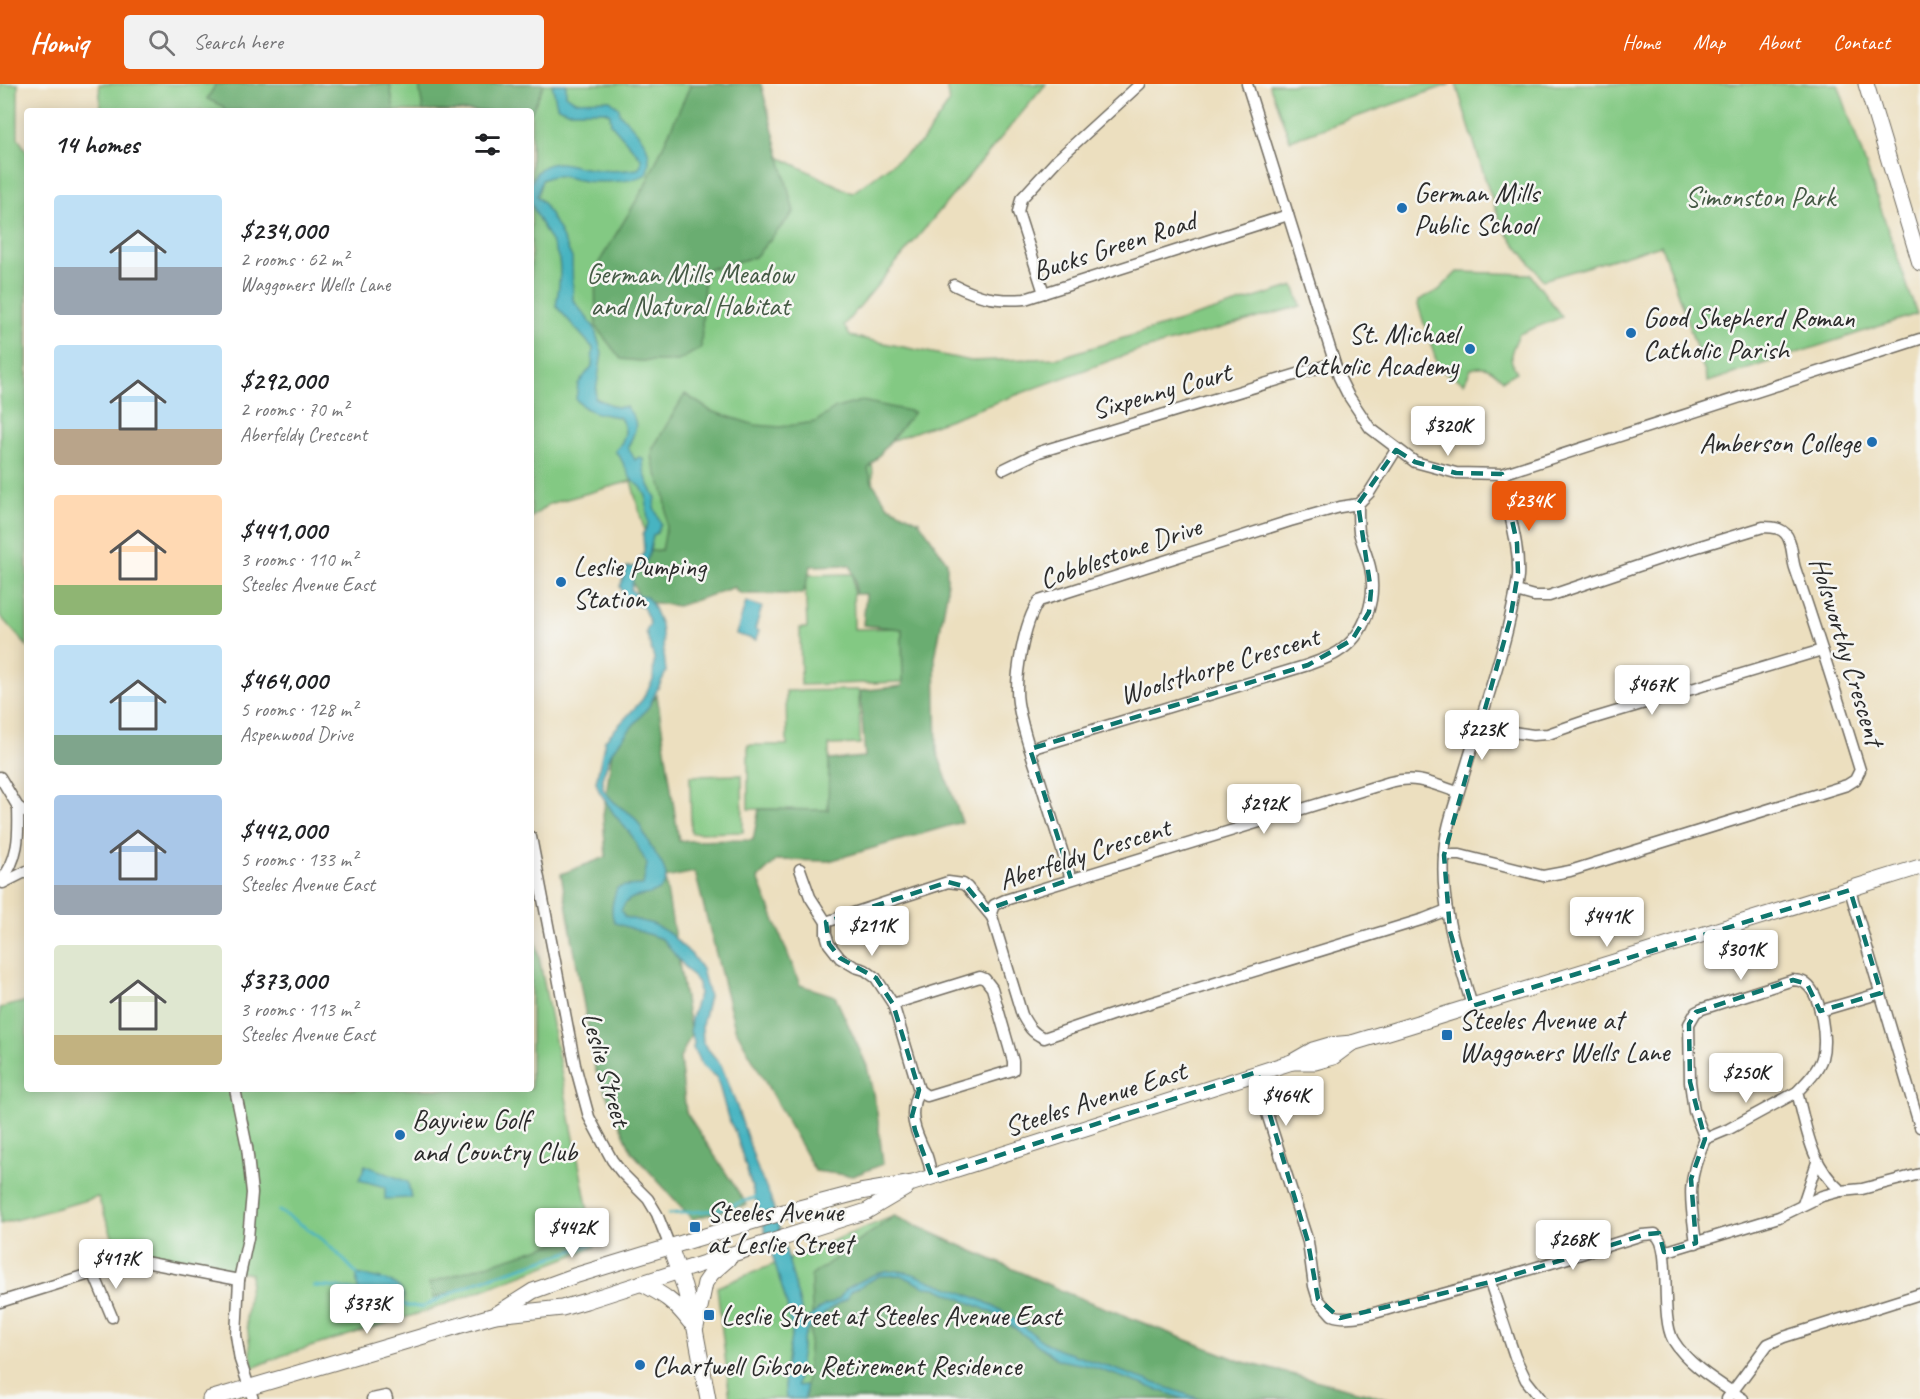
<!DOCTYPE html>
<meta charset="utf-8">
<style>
:root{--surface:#fff;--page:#f2f2f2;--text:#202124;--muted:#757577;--accent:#ea580c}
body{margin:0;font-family:Caveat,sans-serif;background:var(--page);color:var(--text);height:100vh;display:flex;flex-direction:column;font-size:22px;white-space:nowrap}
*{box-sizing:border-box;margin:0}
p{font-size:20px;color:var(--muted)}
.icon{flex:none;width:33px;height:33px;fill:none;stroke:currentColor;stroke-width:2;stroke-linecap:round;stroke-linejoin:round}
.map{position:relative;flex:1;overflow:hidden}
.side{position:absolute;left:24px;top:24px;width:510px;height:984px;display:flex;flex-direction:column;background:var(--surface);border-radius:6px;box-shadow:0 3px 15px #0003}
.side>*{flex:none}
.price{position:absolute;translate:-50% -51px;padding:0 14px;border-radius:6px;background:#fff;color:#222;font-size:20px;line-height:39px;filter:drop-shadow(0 2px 3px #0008)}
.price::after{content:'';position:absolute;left:50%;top:36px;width:18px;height:14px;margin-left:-9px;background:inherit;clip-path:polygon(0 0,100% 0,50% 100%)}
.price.current{background:var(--accent);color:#fff}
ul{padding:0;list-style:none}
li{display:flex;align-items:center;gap:18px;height:150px;padding:0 30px}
li span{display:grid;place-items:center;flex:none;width:168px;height:120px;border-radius:6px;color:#555}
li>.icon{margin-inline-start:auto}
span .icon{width:72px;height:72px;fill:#fffc;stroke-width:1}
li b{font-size:26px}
h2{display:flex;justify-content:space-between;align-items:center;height:72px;padding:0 30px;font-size:26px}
header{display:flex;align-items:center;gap:36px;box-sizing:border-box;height:84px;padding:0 30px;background:var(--accent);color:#fff}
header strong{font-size:28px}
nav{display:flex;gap:33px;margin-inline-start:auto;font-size:21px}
.search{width:420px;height:54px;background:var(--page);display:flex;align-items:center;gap:15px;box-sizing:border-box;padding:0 21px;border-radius:6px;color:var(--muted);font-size:22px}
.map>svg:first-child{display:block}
</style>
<header>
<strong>Homiq</strong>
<div class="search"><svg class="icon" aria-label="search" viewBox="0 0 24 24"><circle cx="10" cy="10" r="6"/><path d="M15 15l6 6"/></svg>Search here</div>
<nav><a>Home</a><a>Map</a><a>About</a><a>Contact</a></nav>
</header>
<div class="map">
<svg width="1920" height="1315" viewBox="0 0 1920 1315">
<rect width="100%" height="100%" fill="#f6f6f2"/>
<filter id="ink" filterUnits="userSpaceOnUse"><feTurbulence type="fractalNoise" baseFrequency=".0167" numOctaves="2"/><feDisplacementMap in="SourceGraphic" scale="12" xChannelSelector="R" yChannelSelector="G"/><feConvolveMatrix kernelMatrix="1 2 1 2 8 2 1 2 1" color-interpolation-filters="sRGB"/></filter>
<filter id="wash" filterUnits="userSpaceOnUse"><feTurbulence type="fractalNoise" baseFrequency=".008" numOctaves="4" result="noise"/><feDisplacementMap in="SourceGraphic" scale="24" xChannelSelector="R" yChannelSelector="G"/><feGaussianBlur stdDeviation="1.35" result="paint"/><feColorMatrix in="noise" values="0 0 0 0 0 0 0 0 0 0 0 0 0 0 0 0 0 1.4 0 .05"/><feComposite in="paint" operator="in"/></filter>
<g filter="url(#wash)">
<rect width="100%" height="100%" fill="#ecdfbf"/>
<!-- green -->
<g fill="#83c983" stroke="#577a57" stroke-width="1.5">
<path d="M 0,0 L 18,0 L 18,54 L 27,68 L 27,562 L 0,532 Z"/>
<path d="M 99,0 L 741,0 L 779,73 L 852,109 L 922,58 L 949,19 L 946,0 L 1046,0 L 844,241 L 850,252 L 971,277 L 1058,274 L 1294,202 L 1301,222 L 1131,269 L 871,364 L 877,447 L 650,467 L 631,397 L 549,420 L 531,434 L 531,27 L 101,27 Z"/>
<path d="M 1269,0 L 1451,0 L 1290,56 Z"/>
<path d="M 1456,0 L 1838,0 L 1917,230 L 1708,298 L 1661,161 L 1543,196 L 1503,144 L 1488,104 Z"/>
<path d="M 1457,188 L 1530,190 L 1562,233 L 1519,250 C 1512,267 1506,272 1517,288 L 1503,296 C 1493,286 1486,279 1471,285 L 1464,299 L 1439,285 L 1418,221 L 1419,216 L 1439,206 Z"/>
<path d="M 853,490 L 854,545 L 902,544 L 903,598 L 801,601 L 800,544 L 807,544 L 805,491 Z"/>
<path d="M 859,606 L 860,660 L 829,661 L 829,726 L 748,725 L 748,661 L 787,661 L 786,607 Z"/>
<path d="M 742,691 L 743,748 L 691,749 L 690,692 Z"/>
<path d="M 531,832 L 595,1163 L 430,1226 L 281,1272 L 253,1284 L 246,1233 L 251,1190 L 137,1172 L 120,1174 L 98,1113 L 0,1140 L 0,924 L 27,917 L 27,1005 L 531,1005 Z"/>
<path d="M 894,1132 L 1069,1210 L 1243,1278 L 1389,1315 L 730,1315 L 717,1203 Z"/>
</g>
<!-- forest -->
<g fill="#6aad71" stroke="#4a6c4e" stroke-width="1.5">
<path d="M 216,0 L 390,0 L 394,27 L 224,27 L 224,23 L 207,15 Z"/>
<path d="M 419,0 L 544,0 L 531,29 L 531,27 L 423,27 Z"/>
<path d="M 691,0 L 761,0 L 794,128 L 755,173 L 709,185 L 704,197 L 701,264 L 678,277 L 639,277 L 621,275 L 596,243 L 595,185 L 644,104 Z"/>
<path d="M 685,310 L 711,327 L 755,341 L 780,343 L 815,338 L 836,324 L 862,317 L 914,328 L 868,385 L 872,398 L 888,422 L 919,437 L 947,478 L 947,509 L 935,574 L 937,668 L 962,738 L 829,777 L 777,776 L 758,794 L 800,901 L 835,912 L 867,982 L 877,1028 L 883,1080 L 853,1092 L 815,1087 L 735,944 L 695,788 L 665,794 L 691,951 L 680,974 L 686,1028 L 747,1121 L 692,1135 L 632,1068 L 595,985 L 561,790 L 606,773 L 603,732 L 612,667 L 657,611 L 679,757 L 753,756 L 759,725 L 828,726 L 829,676 L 865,673 L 860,607 L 902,602 L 903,598 L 902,545 L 863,541 L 866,510 L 855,510 L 855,497 L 850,481 L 811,482 L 803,510 L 743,510 L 736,507 L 735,503 L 678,522 L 641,517 L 630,493 L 650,467 L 662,466 C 666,449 668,432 665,414 C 662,396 649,382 653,364 Z"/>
<path d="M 894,1132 L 1069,1210 L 1243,1278 L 1389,1315 L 805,1315 L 812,1228 L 811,1192 Z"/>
<path d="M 588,1149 L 591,1159 L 434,1214 L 429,1199 Z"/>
</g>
<!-- water -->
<g fill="#46b4c1" stroke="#387076" stroke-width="1.5">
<path d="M 552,0 L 566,0 L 566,11 L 575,17 L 610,16 L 619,24 L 620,30 C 637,47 657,65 646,90 C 634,99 594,99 579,96 C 564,93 557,88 542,96 L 537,112 L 544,120 L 558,144 L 572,174 L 573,216 L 594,243 L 602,269 L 595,314 L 616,323 L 626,323 C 641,338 636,346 628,363 L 635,376 L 639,373 L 643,375 C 643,390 649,402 656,414 L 654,423 L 661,440 L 657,449 L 653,451 C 650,467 649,481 634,490 L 631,506 L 638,511 L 646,512 L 652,520 L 661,541 L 666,588 L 649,622 L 612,667 L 603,691 L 603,705 C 609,713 615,720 623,725 C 627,728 631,729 634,733 C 641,741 645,752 650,761 C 657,774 676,792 659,806 C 647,815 628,807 621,827 L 625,833 L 653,840 L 669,849 L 692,871 L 702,885 L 709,912 L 702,941 L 703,959 L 721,981 L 735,1017 L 759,1089 L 770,1112 L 787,1170 L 804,1237 L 825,1221 L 830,1220 L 840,1214 C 843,1205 853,1201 861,1197 C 875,1189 889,1185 905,1188 C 914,1189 923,1194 931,1197 C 958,1207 988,1216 1011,1233 C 1027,1244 1049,1266 1069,1269 L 1200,1315 L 1184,1315 L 1090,1282 L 1059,1276 L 993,1229 L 936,1204 L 925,1203 L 901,1191 L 879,1192 L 850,1208 L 847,1215 L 829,1225 L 807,1247 L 803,1256 L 797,1302 L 803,1301 L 806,1302 L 805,1315 L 786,1315 L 784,1293 L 792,1247 L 786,1217 L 736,1050 L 728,1034 L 717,994 L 703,983 L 693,964 L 694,958 L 690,947 L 691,934 L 699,910 L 698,899 L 662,855 L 615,839 C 609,828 613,815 617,804 L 624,802 L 643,801 L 647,780 L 632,752 L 614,730 L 599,707 L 596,698 L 605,656 L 642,616 L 653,596 L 654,574 L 646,548 L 650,539 L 643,523 L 629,519 L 620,503 L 627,483 L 635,483 L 644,468 L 643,450 L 648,440 L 646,412 L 641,403 L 631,395 L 620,373 L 615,367 C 626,356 629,345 619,333 C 602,330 587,330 576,315 L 578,300 L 592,282 L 593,264 L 556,222 C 558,208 562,190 559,176 C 553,150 514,116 537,88 C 541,83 550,79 557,79 C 564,78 572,82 579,83 C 602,87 615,88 638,85 L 641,81 L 641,74 L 611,40 L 610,30 L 605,27 L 567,27 L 557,22 Z"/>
<path d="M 746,518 L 762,523 L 755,545 L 759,547 L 756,556 L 736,550 Z"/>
<path d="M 365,1081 L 408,1098 L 411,1114 L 385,1115 L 385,1103 L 359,1096 Z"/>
<path d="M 357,1190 C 371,1193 408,1196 403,1217 L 374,1228 C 363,1217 355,1206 357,1190 Z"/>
</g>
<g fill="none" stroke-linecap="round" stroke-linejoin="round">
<!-- stream -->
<g stroke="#46b4c1" stroke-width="3">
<path d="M 279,1127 C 314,1147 330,1160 357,1190"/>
<path d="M 668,1130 L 718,1126 L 757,1113"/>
<path d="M 314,1202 L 342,1204 L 359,1208"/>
<path d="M 399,1218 L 408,1222 L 422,1223 L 476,1198 L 593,1160"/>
</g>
</g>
</g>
<g filter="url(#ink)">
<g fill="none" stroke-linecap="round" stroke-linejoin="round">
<defs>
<g id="street">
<path d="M 1247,0 L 1339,293 L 1348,311 L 1370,344 L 1415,378 L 1456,389 L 1502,390 L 1920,255"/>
<path d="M 954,201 C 980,214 996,217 1025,215 L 1288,131"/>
<path d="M 1044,209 L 1018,128 L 1021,115 L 1058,75 L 1140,0"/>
<path d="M 1004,385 L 1039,368 L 1334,279"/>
<path d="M 1482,637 L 1513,648 L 1533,651 L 1548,650 L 1588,636 L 1822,566"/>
<path d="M 1030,665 L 1308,581 C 1318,577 1329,574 1338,568 C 1366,551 1377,514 1370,483 C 1367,471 1362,460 1359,448 C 1358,439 1358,429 1358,420"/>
<path d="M 0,693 L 18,723 L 27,729"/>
<path d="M 531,753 L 575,981 L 589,1033 L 612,1076 L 622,1089 L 648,1115 L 657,1130 L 670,1163"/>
<path d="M 1444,771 L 1460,771 L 1543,792 L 1570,787 L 1847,701 L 1855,696 L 1860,686 C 1839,618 1818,551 1795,484 C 1792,475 1793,465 1789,456 C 1785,444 1774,443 1763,443 L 1674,470 L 1549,512 L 1534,512 L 1516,507"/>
<path d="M 800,785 L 810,813 L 826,838 L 826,850 L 829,860 L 840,874 L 855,883 L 865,886 L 876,894 L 893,920 L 919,1006 C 907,1030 915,1047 926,1070 C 929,1077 930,1085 932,1093"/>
<path d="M 1071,795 C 1060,760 1049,725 1038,690 C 1030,667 1022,643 1018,619 C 1014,594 1024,538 1039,517 L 1290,437 L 1340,423 L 1358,420 L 1369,409 L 1396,366"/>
<path d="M 0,798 C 19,776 19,751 18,723"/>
<path d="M 3,799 L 27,787"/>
<path d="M 1850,806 L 1920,1043"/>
<path d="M 1447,826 L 1424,835 L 1114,930 L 1044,954 C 1032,949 1028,942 1022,931 L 991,829 L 994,821 L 1005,816 L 1390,698 C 1417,691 1432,700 1458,708"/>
<path d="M 826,838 L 948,798 L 963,800 L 967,803 L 992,833"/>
<path d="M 893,920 L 980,893 L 985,895 L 992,904 L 1013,977 L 1013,986 L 927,1012 L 919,1006"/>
<path d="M 1472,922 C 1458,873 1440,823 1444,771 C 1445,746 1454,723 1461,700 C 1476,648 1494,599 1507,547 C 1511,529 1516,511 1518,493 C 1520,457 1506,424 1502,390"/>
<path d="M 1820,927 L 1881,909"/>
<path d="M 1257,988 L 1263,1017 L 1308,1158 L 1314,1202 L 1318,1215 L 1332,1231 C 1353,1239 1390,1224 1412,1218 C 1490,1198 1566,1175 1642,1151 L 1655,1150 C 1673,1162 1659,1230 1673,1256 C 1688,1281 1719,1299 1743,1315"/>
<path d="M 235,1005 L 247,1063 L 252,1109 L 248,1154 L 239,1196 L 236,1251 L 240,1276 L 253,1315"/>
<path d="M 1705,1055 L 1729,1045 L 1797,1008"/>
<path d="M 1803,1120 L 1817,1078"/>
<path d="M 1696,1159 C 1690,1113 1686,1099 1705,1055 L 1694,1027 L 1690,998 L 1689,940 L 1696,928 L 1702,925 L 1793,896 C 1798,897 1802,896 1806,900 C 1822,912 1827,956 1822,974 C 1818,987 1806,998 1797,1008 C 1807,1045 1810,1080 1841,1107"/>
<path d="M 1664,1168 L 1779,1133 L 1822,1112 L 1841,1107 L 1862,1105 L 1920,1090"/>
<path d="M 94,1190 L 112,1233"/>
<path d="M 1490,1198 L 1515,1273 L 1526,1296 L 1541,1315"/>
<path d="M 0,1218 L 134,1176 L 239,1196"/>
<path d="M 372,1315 L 386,1312 L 387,1315"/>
<path d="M 1727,1315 L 1768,1260 L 1784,1253 L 1920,1210"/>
</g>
<g id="secondary">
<path d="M 1866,0 L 1920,179"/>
<path d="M 1292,978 L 1315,978 L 1333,973 L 1352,959"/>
<path d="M 670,1163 L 684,1202 L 695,1245 L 708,1315"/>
<path d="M 641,1199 C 664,1211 674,1217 690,1238"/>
<path d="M 495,1231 L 533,1207 L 574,1192 L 784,1128 L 860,1108 L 913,1099 L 1292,978 L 1313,966 L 1330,961 L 1352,959 L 1408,942 L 1920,783"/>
<path d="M 696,1243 L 705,1199 L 712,1189 L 728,1175"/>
<path d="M 210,1315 L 495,1231 L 562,1224 L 586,1217 L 867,1127 L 906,1104"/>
</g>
</defs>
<!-- street casing -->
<use href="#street" stroke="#6f6a5f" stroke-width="13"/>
<!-- secondary casing -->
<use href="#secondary" stroke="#6f6a5f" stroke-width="17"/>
<!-- street -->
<use href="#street" stroke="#fff" stroke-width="10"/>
<!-- secondary -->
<use href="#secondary" stroke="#fff" stroke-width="15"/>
</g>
</g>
<!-- marked area -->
<path fill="none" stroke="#0f766e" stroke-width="4.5" stroke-dasharray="12 8" stroke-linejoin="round" d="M 1396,366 L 1415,378 L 1456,389 L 1502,390 L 1517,459 L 1518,489 L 1510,536 L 1444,771 L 1450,847 L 1472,922 L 1850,806 L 1881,909 L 1820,927 L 1807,900 L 1793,896 L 1696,928 L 1689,940 L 1690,998 L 1705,1055 L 1691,1095 L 1696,1159 L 1664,1168 L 1659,1149 L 1647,1150 L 1490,1198 L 1340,1234 L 1318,1215 L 1308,1158 L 1257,988 L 932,1093 L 915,1046 L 912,1032 L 919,1006 L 893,920 L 876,894 L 840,874 L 829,860 L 826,838 L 948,798 L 967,803 L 986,826 L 1071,795 L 1030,665 L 1308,581 L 1352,556 L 1369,528 L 1371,507 L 1358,420 Z"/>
<!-- markers -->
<g fill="#1f6fb2" stroke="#f6f6f2" stroke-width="2">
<circle cx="1402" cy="124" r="6"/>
<circle cx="1631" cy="249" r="6"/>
<circle cx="1470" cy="265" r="6"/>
<circle cx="1872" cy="358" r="6"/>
<circle cx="561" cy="498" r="6"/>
<rect x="1441" y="945" width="12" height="12" rx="3"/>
<circle cx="400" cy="1051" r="6"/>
<rect x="689" y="1137" width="12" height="12" rx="3"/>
<rect x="703" y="1225" width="12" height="12" rx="3"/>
<circle cx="640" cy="1281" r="6"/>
</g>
<g text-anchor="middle" stroke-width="5" stroke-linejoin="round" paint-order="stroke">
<!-- poi labels -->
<g font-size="28" fill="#2b2b2b" stroke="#f6f6f2" text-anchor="start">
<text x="1414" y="118">German Mills<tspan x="1414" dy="32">Public School</tspan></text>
<text x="1643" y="243">Good Shepherd Roman<tspan x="1643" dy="32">Catholic Parish</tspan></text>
<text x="1458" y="259" text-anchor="end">St. Michael<tspan x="1458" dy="32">Catholic Academy</tspan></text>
<text x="1860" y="368" text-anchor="end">Amberson College</text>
<text x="573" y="492">Leslie Pumping<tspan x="573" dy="32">Station</tspan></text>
<text x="1459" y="945">Steeles Avenue at<tspan x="1459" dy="32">Waggoners Wells Lane</tspan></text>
<text x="412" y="1045">Bayview Golf<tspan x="412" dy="32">and Country Club</tspan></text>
<text x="707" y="1137">Steeles Avenue<tspan x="707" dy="32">at Leslie Street</tspan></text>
<text x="721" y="1241">Leslie Street at Steeles Avenue East</text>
<text x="652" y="1291">Chartwell Gibson Retirement Residence</text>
</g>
<!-- park labels -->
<g font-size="28" fill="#455a45" stroke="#f6f6f2">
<text x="1760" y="122">Simonston Park</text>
<text x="690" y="199">German Mills Meadow<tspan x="690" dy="32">and Natural Habitat</tspan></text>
</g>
<!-- street labels -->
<g font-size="28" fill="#2b2b2b" stroke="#f6f6f2">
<text transform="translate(1114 161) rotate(-18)" y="10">Bucks Green Road</text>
<text transform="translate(1161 306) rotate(-16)" y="10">Sixpenny Court</text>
<text transform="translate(1120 468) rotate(-19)" y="10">Cobblestone Drive</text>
<text transform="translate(1848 567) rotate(73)" y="10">Holsworthy Crescent</text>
<text transform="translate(1219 581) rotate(-17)" y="10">Woolsthorpe Crescent</text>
<text transform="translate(1084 769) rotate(-18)" y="10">Aberfeldy Crescent</text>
<text transform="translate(607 985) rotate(74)" y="10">Leslie Street</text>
<text transform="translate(1095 1014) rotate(-18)" y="10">Steeles Avenue East</text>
</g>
</g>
</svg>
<b class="price" style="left:1448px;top:373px">$320K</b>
<b class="price current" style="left:1529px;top:448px">$234K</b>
<b class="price" style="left:1652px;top:632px">$467K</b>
<b class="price" style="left:1482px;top:677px">$223K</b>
<b class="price" style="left:1264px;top:751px">$292K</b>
<b class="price" style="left:1607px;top:864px">$441K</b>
<b class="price" style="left:872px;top:873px">$211K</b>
<b class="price" style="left:1741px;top:897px">$301K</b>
<b class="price" style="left:1746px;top:1020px">$250K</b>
<b class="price" style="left:1286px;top:1043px">$464K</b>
<b class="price" style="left:572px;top:1175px">$442K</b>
<b class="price" style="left:1573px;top:1187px">$268K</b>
<b class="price" style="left:116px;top:1206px">$417K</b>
<b class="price" style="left:367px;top:1251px">$373K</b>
<section class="side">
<h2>14 homes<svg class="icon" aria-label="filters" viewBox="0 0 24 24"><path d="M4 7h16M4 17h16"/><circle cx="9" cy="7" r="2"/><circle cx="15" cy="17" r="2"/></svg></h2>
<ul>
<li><span style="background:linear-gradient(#bfe0f5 60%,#9aa5b1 0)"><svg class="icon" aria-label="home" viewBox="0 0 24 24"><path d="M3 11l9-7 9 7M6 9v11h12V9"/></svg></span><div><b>$234,000</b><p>2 rooms · 62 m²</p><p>Waggoners Wells Lane</p></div></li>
<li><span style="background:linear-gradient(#bfe0f5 70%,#b9a48a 0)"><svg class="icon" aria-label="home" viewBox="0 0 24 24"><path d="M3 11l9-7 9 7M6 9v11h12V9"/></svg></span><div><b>$292,000</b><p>2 rooms · 70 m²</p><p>Aberfeldy Crescent</p></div></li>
<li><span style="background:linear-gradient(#ffd9b3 75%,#8fb573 0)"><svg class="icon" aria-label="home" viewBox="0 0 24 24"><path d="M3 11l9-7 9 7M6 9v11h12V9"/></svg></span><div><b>$441,000</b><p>3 rooms · 110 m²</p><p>Steeles Avenue East</p></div></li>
<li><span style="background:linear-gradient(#bfe0f5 75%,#7fa58c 0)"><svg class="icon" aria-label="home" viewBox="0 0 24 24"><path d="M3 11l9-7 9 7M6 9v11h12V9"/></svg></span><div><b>$464,000</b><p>5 rooms · 128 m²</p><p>Aspenwood Drive</p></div></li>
<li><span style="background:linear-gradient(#a9c7e8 75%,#9aa5b1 0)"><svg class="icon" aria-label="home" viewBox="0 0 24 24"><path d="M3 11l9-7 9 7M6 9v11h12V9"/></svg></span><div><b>$442,000</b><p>5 rooms · 133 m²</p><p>Steeles Avenue East</p></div></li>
<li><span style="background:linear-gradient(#dfe7d0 75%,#c2b280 0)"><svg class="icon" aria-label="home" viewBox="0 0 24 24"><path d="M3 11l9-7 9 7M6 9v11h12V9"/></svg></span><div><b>$373,000</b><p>3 rooms · 113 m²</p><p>Steeles Avenue East</p></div></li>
</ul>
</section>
</div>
